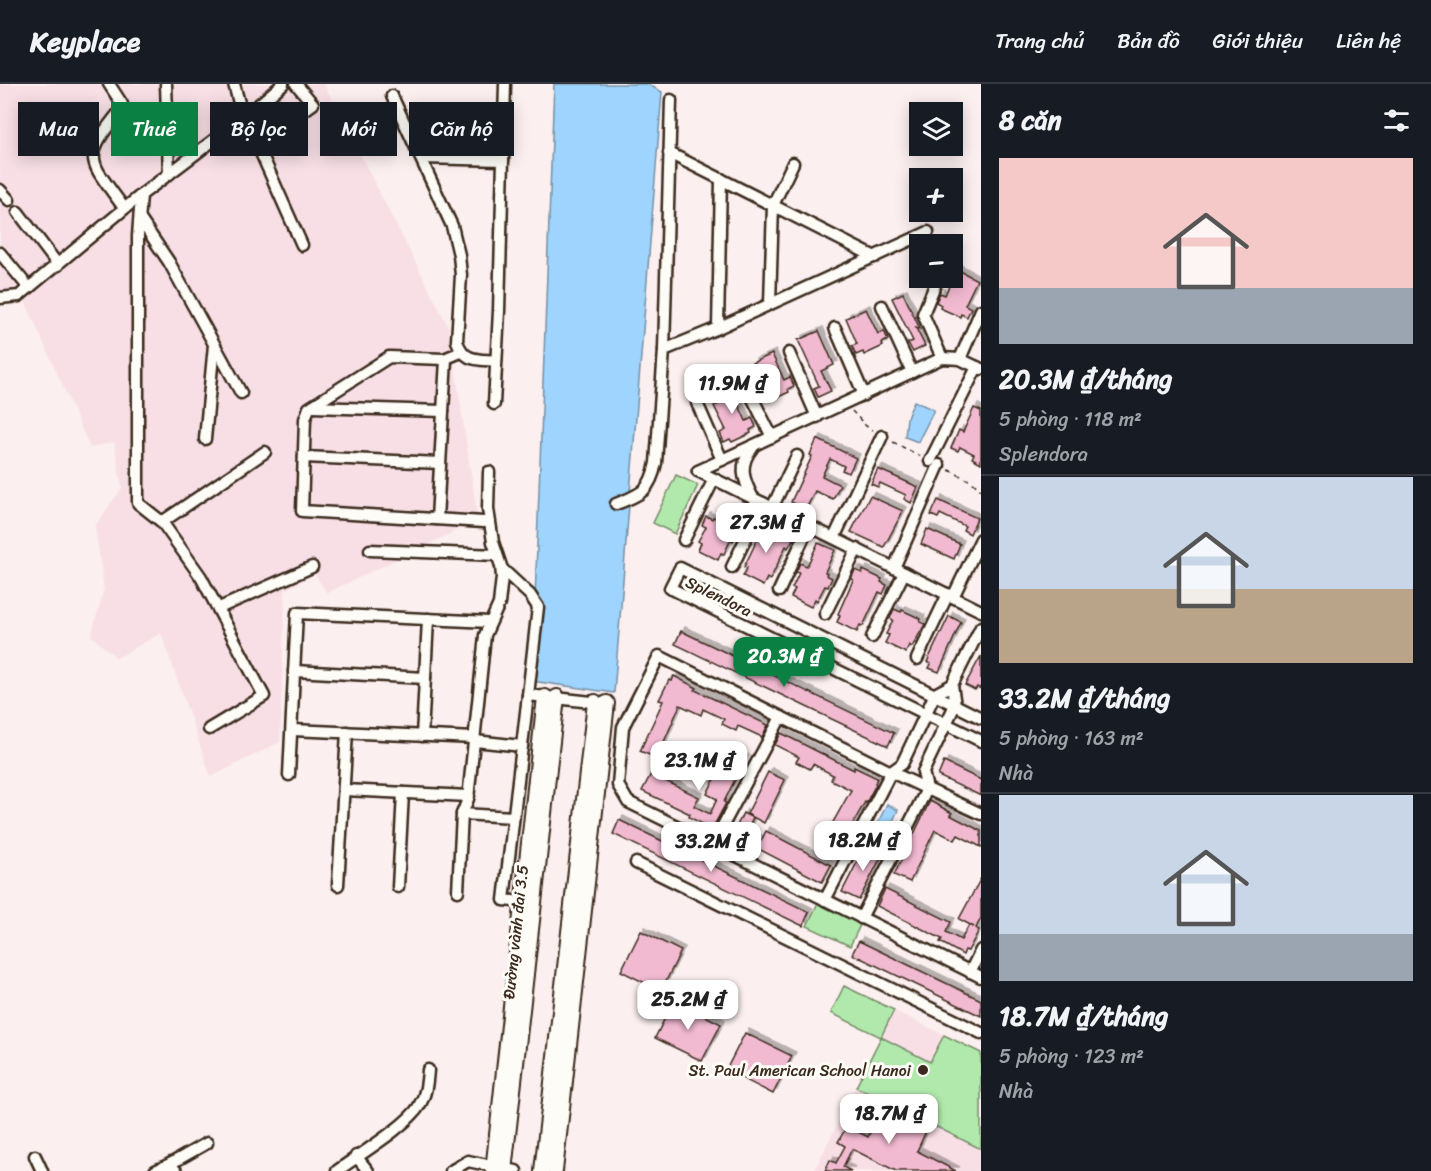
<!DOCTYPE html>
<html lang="vi">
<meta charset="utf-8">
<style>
:root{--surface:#171b24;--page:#20242c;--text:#f1f3f6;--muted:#9ea1a6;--line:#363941;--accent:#0b8043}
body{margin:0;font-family:Sriracha,sans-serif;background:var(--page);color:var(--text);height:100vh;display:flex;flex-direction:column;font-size:22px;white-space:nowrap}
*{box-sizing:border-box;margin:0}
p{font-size:20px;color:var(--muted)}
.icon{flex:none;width:33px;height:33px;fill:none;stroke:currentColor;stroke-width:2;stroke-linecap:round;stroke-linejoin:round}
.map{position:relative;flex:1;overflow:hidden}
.drawer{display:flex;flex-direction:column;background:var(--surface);width:450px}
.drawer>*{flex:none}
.guide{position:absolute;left:18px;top:18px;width:570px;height:54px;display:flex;gap:12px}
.fabs{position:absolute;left:909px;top:18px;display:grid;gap:12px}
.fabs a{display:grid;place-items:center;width:54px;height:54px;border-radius:0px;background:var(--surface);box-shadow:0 3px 15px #0003;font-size:30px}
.price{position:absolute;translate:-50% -51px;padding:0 14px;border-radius:12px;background:#fff;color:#222;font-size:20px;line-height:39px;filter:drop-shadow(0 2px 3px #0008)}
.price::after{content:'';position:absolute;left:50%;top:36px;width:18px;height:14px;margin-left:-9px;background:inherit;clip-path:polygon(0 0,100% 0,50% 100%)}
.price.active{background:var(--accent);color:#fff}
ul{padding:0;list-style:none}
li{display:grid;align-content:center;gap:12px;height:318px;padding:0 18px}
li+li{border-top:2px solid var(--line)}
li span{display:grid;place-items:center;height:186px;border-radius:0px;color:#555}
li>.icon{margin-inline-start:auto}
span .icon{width:108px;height:108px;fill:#fffc;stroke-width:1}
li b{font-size:26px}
h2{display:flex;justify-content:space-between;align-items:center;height:72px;padding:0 18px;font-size:26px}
.chip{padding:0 21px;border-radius:0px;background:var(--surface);box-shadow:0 3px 15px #0003;font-size:21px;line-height:54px}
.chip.active{background:var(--accent);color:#fff}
header{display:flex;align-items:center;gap:36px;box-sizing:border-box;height:84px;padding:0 30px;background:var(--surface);border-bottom:2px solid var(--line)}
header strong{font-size:28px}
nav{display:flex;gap:33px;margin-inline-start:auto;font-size:21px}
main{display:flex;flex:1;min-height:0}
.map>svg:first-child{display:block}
</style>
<header>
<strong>Keyplace</strong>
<nav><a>Trang chủ</a><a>Bản đồ</a><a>Giới thiệu</a><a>Liên hệ</a></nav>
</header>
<main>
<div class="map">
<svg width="981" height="1087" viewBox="0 0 981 1087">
<defs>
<filter id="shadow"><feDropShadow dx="4" dy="-4" stdDeviation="0" flood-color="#0004"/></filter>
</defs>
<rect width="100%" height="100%" fill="#fbefef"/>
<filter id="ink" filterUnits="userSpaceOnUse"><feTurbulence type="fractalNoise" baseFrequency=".0167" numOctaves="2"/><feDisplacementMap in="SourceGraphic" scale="12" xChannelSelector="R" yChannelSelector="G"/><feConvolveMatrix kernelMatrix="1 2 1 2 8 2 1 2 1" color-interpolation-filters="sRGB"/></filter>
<g filter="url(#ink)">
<!-- built -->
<g fill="#f8dfe6">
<path d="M 0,0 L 324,0 L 449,244 L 478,436 L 327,509 L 315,490 L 285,506 L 280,658 L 211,693 L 161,549 L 117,574 L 91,552 L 104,505 L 95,442 L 122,404 L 114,358 L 90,364 L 25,217 L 0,220 Z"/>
<path d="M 844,902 L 981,969 L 981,1087 L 814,1087 L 881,953 L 831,929 Z"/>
</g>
<!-- garden -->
<g fill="#b1e9ad" stroke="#768a66" stroke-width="1.5">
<path d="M 676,391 L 698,401 L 675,450 L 653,439 Z"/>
<path d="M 818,819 L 861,839 L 850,862 L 807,842 Z"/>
<path d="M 844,902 L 894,926 L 881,953 L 930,978 L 944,951 L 981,969 L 981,1065 L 856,1003 L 881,953 L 831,929 Z"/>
</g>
<!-- water -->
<g fill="#9ed4fd" stroke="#7690a4" stroke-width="1.5">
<path d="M 554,0 L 647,0 L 662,8 L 614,609 L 532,597 Z"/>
<path d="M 914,317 L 934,326 L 918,358 L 905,353 L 907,334 Z"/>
<path d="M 887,720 L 898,726 L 883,759 L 871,753 Z"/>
</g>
<!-- building -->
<g fill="#f2bad1" stroke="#3b2a1e" stroke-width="1.5" filter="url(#shadow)">
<path d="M 955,184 L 977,196 L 965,221 L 971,224 L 967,233 L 961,230 L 960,233 L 940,224 L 941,221 L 936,218 L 940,209 L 945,211 L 952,195 Z"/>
<path d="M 903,209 L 920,245 L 916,244 L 925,262 L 913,268 L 908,259 L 913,257 L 892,214 Z"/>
<path d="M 866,225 L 878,250 L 884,247 L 888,256 L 882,259 L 883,262 L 864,271 L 863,268 L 856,271 L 852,262 L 857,260 L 846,234 Z"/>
<path d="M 819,247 L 834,281 L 821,287 L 831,307 L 818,313 L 814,304 L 819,302 L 798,256 Z"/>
<path d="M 772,270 L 784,296 L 790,293 L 794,302 L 788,305 L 789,308 L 770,317 L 769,314 L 762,317 L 758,308 L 763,305 L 752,279 Z"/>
<path d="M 729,294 L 733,306 L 732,306 L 746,337 L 752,334 L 756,343 L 750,346 L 751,349 L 732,358 L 730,355 L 724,358 L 720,349 L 726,346 L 714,322 L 725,317 L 718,298 Z"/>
<path d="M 974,324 L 981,327 L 981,379 L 972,374 L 974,370 L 960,363 L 958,367 L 951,364 L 959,346 L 963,348 Z"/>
<path d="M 817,355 L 856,374 L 849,389 L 842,386 L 844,382 L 830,375 L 822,392 L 840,401 L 833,415 L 815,407 L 806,425 L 791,418 L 812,372 L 810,371 Z"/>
<path d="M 878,385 L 918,403 L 911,419 L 904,415 L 906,411 L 880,399 L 878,403 L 871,400 Z"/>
<path d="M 870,412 L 903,427 L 884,463 L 851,448 Z"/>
<path d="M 938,416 L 977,434 L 970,450 L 963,446 L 965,442 L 940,430 L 938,434 L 931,431 Z"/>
<path d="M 706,432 L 712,435 L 713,433 L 733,442 L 731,445 L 738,448 L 733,457 L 731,455 L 724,470 L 721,469 L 718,476 L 698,466 L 701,459 L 698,457 L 706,443 L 702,441 Z"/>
<path d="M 761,439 L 767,442 L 768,440 L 788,449 L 787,452 L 793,455 L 788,464 L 786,462 L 770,496 L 767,494 L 763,502 L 743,492 L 747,484 L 744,483 L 760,450 L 757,448 Z"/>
<path d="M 927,445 L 960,460 L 954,475 L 921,460 Z"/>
<path d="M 818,459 L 835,466 L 825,488 L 827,489 L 826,491 L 832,494 L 828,503 L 825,502 L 817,517 L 815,515 L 811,523 L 791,513 L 795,505 L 792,504 L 799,489 L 796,488 L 800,479 L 806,482 L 808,480 Z"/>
<path d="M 855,486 L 862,489 L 863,486 L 882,495 L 881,498 L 887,501 L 883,510 L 879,508 L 863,542 L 860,541 L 857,548 L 837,538 L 840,531 L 838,530 L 853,496 L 851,495 Z"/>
<path d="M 894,525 L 901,528 L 902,526 L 921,535 L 920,538 L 925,540 L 912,563 L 909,561 L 906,569 L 885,559 L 889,551 L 886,550 L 893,536 L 890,534 Z"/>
<path d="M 949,532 L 961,538 L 939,588 L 929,584 L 931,580 L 927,578 Z"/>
<path d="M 681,547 L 894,649 L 888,662 L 675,560 Z"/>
<path d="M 981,572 L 981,605 L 977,603 L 975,606 L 965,601 Z"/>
<path d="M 674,592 L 697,604 L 695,606 L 768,641 L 762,653 L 738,642 L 736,647 L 722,640 L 724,635 L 703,625 L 701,631 L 680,621 L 657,674 L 640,667 L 663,617 L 659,616 L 669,596 L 672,597 Z"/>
<path d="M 781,649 L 854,686 L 854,683 L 877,694 L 875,699 L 876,700 L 866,719 L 865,718 L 838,766 L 822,758 L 851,706 L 831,696 L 833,691 L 813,680 L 810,685 L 796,678 L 799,673 L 775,661 Z"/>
<path d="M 728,667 L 745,675 L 724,718 L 726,719 L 712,745 L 689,733 L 690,730 L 642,707 L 651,690 L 699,713 L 694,722 L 710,730 L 717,715 L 707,710 Z"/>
<path d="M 944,678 L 981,696 L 981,712 L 938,692 Z"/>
<path d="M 768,688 L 785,696 L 764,739 L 747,730 Z"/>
<path d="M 930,717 L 952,729 L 950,731 L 981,747 L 981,763 L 958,751 L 955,756 L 935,746 L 910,798 L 894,791 Z"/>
<path d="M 743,729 L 753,734 L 746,749 L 761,757 L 766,747 L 831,781 L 822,798 L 757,764 L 756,768 L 733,756 L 735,751 L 733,750 Z"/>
<path d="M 619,736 L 809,828 L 803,842 L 613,750 Z"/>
<path d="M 867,759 L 884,767 L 859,816 L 842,808 Z"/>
<path d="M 981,794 L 981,834 L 976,844 L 979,846 L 968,867 L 965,866 L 963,871 L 940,858 L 942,855 L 877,822 L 885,805 L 951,838 L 946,848 L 961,856 L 969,841 L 974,843 L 959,835 Z"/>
<path d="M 641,847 L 681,867 L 661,907 L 621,887 Z"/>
<path d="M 859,857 L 981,916 L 981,932 L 852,870 Z"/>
<path d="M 674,916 L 721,940 L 702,977 L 655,954 Z"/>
<path d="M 745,949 L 792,972 L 773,1010 L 726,986 Z"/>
<path d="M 883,1023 L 927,1045 L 917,1067 L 956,1087 L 896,1087 L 852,1065 L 843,1083 L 851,1087 L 825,1087 L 830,1076 L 836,1079 L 845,1062 L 838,1058 L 847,1042 L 868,1053 Z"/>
</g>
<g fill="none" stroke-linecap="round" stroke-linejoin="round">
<defs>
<g id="minor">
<path d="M 109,0 L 122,20 L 121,26 C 80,76 89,75 124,124"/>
<path d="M 166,0 L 169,90"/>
<path d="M 234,0 L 243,34"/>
<path d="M 296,0 L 313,20 L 257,60 L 302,161"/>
<path d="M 392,12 L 452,142 L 459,171 L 461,191 L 457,257 C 464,278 477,275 496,277"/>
<path d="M 669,69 L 875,173"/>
<path d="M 421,74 L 503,76"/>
<path d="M 0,106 L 9,116"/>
<path d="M 18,128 L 58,181"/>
<path d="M 140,135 L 169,178 L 241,309"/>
<path d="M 0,169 L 29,204"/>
<path d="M 938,194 L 923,230 L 942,274"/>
<path d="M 0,214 L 19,212 L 141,111"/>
<path d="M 770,220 L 773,121 L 793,79"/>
<path d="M 882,222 L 912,288"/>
<path d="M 718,244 L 721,95"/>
<path d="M 835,244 L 864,311"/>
<path d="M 664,266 L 718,244 L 928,148"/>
<path d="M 461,268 L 444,275 L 389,273 L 309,324 L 305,335 L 302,427 L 484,438"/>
<path d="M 789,269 L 817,333"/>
<path d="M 960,275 L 981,226"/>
<path d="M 739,287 L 772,353"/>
<path d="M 697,319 L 722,376"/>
<path d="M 494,320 L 499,227 L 505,0"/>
<path d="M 312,323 L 443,327"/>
<path d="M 205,355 L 214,261"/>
<path d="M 304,373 L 440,379"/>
<path d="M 930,377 L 977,283"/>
<path d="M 698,387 L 981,527"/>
<path d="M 698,387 L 942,274 L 960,275 L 981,285"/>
<path d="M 753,414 C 743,395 738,381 753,363"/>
<path d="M 616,420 C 642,410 650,407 656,379 L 664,266 L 671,16"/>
<path d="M 772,424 L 797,372"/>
<path d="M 437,435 L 446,275"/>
<path d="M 162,438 L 265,368"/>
<path d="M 834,454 L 882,352"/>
<path d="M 684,456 L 714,395"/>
<path d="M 370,466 L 497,471"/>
<path d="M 732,483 L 763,419"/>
<path d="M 894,484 L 939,381"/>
<path d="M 502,485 L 530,511 L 538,523 L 528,611 L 601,619"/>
<path d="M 779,507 L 809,442"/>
<path d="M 953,513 L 981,455"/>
<path d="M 219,524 L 312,483"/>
<path d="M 825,530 L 857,465"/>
<path d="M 872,553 L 904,489"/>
<path d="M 917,575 L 948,510"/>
<path d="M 294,587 L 425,594"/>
<path d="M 981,634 L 680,484 L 670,504 L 981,657"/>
<path d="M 209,645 L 264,612 L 201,493 L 162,438 L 138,419 L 138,152 L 141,111 L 243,34 L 283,0"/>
<path d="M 292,646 L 475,654"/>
<path d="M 422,652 L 428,535"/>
<path d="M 475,657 L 522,662"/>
<path d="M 289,691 L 297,529 L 490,538"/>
<path d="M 344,706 L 469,712"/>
<path d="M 462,730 L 513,733"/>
<path d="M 981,730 L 891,688 L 659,572 L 623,643 L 618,701 L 628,718 L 981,893"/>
<path d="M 713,760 L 781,633"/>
<path d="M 636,779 L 981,949"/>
<path d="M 338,801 L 347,648"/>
<path d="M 398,803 L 403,709"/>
<path d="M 458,807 L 462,730 L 468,715 L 485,551 L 499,520 L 502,493 L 501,482 L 493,458 L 488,425 L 489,388"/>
<path d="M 825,816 L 891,688 L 902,680 L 935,610 L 952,601 L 981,543"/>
<path d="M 522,818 L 504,816 L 528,611"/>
<path d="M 861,834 L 927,705 L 923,688 L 955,621 L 952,601"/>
<path d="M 970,888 L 981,866"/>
<path d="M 35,1072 L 42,1087"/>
<path d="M 356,1072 L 368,1087"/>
<path d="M 170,1080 L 207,1059"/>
<path d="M 155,1087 L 170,1080 L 176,1087"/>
<path d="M 337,1087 C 357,1072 407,1042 419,1022 C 426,1011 427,999 428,986"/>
<path d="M 451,1087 L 468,1077 L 516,1087"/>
</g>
<g id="major">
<path d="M 493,1087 L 545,613"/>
<path d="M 504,1087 L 557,613"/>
<path d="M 542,1087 L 595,618"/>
<path d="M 555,1087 L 607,619"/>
</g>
</defs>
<!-- minor casing -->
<use href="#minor" stroke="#3b2a1e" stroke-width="15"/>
<!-- major casing -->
<use href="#major" stroke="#3b2a1e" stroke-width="18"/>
<!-- path -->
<g stroke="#3b2a1e" stroke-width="1.5" stroke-dasharray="4.5 4.5" stroke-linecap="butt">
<path d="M 852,327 L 866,342 L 873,346"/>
<path d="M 893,358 L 920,372"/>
<path d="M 949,386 L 971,397 L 981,406"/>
</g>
<!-- minor -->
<use href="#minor" stroke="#fdfcf7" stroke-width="10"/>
<!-- major -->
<use href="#major" stroke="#fdfcf7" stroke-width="14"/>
</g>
</g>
<!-- markers -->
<circle fill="#3b2a1e" stroke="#fdfcf7" stroke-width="2" cx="923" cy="986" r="6"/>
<g text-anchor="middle" stroke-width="6" stroke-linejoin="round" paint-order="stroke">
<!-- street labels -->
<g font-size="16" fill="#3b2a1e" stroke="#fdfcf7">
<text transform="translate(719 512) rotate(26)" y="6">Splendora</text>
<text transform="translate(515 848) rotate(-84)" y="6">Đường vành đai 3.5</text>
</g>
<!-- poi labels -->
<g font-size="16" fill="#3b2a1e" stroke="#fdfcf7" text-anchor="end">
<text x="911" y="992">St. Paul American School Hanoi</text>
</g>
</g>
</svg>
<div class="fabs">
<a><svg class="icon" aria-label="layers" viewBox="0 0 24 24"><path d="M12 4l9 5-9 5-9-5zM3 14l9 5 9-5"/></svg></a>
<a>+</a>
<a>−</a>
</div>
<b class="price" style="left:732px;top:331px">11.9M ₫</b>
<b class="price" style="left:766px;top:470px">27.3M ₫</b>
<b class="price active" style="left:784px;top:604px">20.3M ₫</b>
<b class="price" style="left:699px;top:708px">23.1M ₫</b>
<b class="price" style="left:863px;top:788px">18.2M ₫</b>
<b class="price" style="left:711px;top:789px">33.2M ₫</b>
<b class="price" style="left:688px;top:947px">25.2M ₫</b>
<b class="price" style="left:889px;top:1061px">18.7M ₫</b>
<div class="guide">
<a class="chip">Mua</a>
<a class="chip active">Thuê</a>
<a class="chip">Bộ lọc</a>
<a class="chip">Mới</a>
<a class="chip">Căn hộ</a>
</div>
</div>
<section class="drawer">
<h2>8 căn<svg class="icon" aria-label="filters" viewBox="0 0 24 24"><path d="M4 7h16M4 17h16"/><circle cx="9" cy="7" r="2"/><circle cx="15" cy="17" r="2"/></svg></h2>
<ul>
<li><span style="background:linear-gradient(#f6c9c9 70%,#9aa5b1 0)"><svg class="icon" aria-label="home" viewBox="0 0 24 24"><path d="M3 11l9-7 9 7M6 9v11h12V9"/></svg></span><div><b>20.3M ₫/tháng</b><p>5 phòng · 118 m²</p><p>Splendora</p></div></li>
<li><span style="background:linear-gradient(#c9d6e8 60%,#b9a48a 0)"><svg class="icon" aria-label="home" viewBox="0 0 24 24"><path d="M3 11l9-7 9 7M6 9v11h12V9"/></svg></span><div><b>33.2M ₫/tháng</b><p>5 phòng · 163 m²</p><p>Nhà</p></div></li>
<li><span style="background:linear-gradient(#c9d6e8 75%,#9aa5b1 0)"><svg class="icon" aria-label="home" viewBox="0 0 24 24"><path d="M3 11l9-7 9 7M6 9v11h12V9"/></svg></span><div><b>18.7M ₫/tháng</b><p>5 phòng · 123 m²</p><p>Nhà</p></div></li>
</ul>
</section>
</main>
